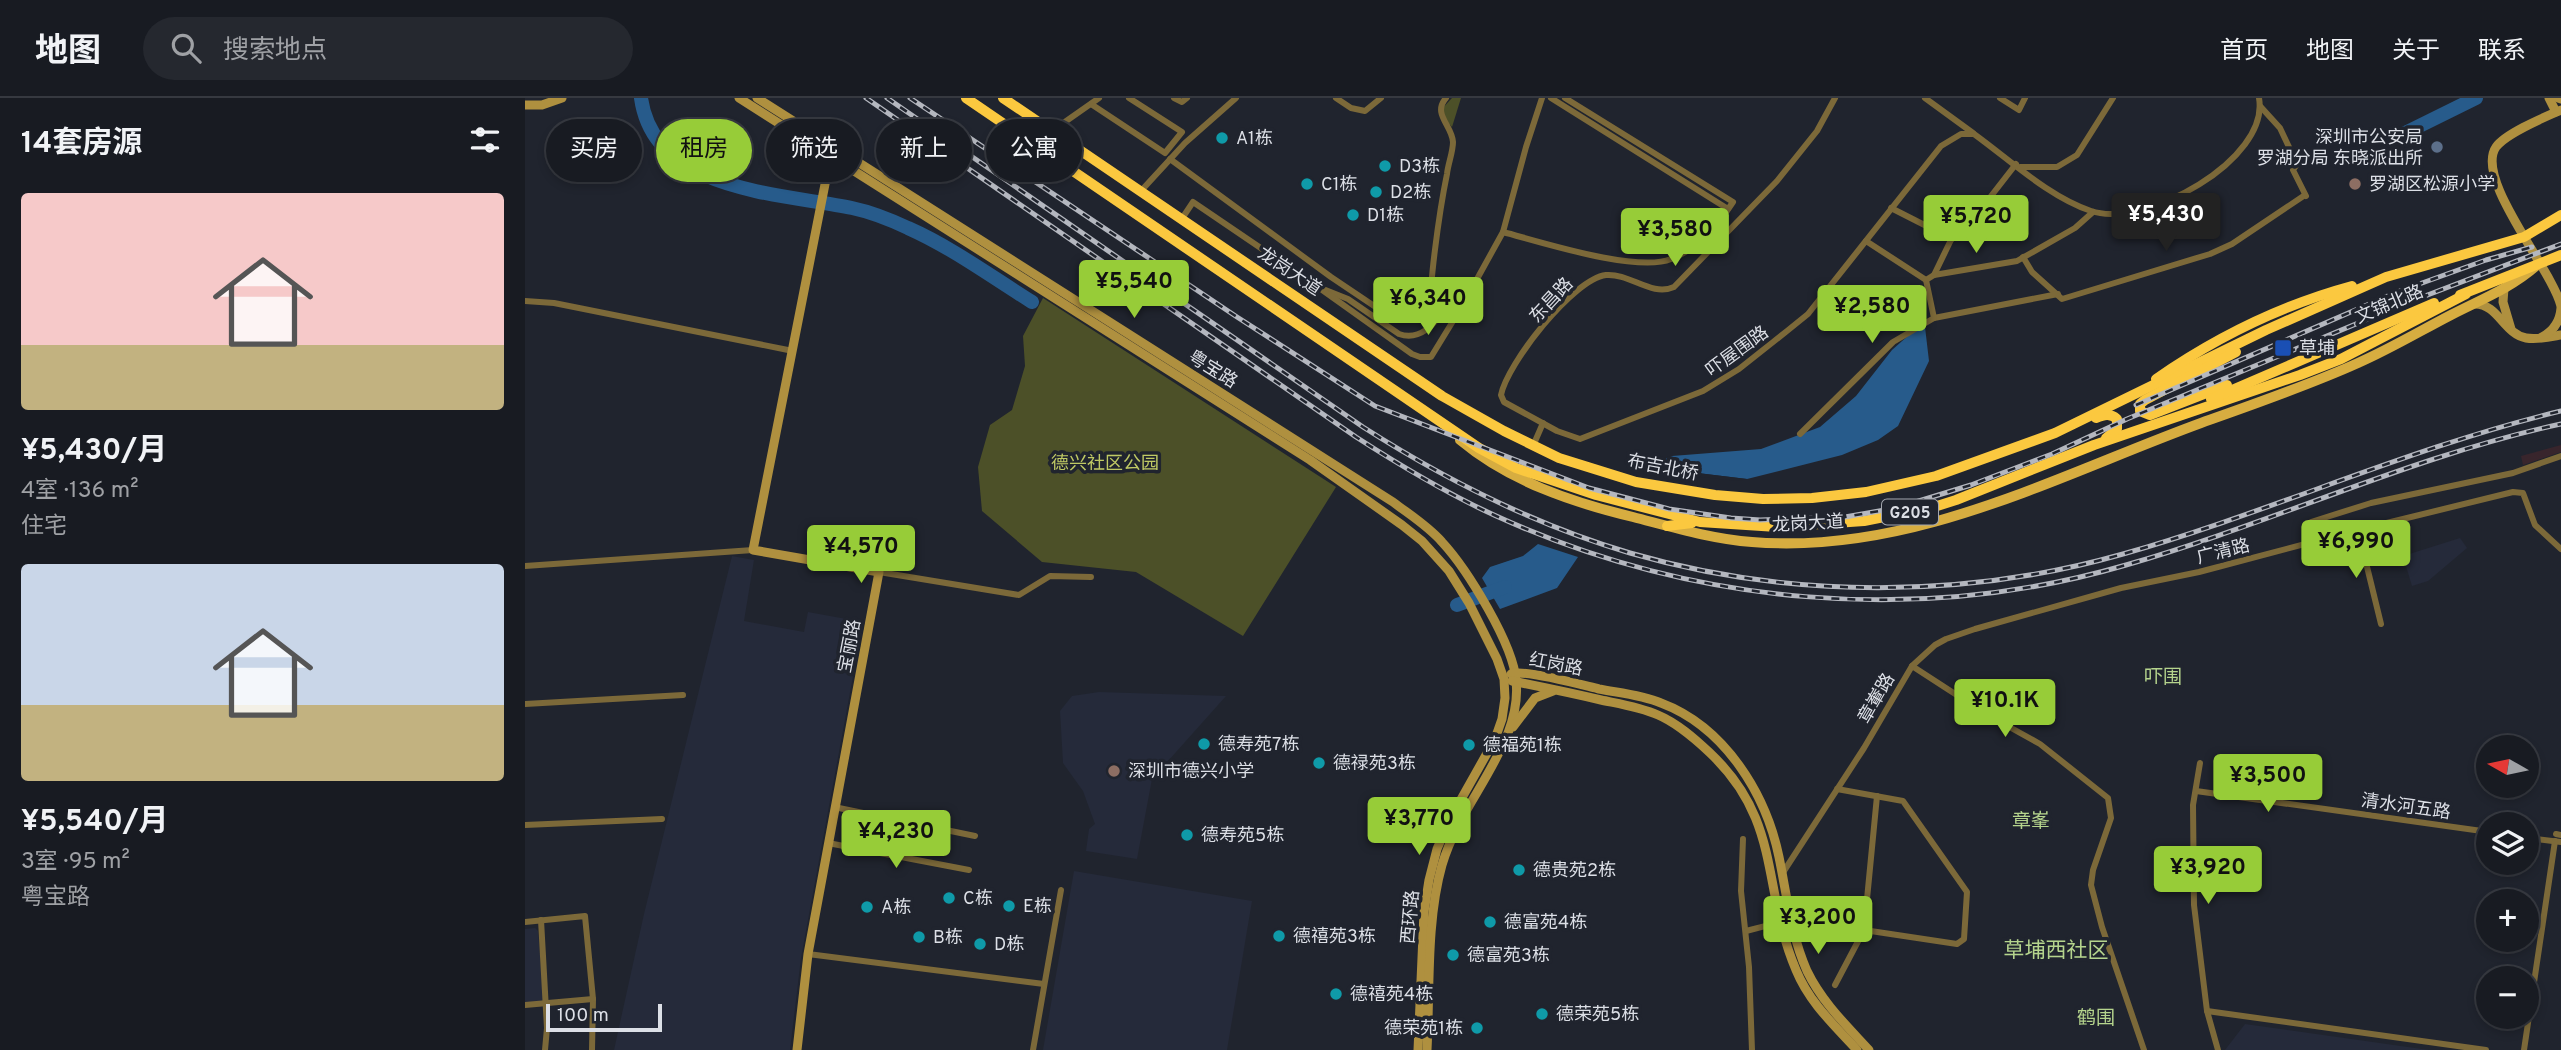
<!DOCTYPE html>
<html lang="zh">
<meta charset="utf-8">
<style>
:root{--surface:#181b22;--page:#25282f;--text:#f1f3f6;--muted:#9fa1a5;--line:#363940;--accent:#97cc38}
body{margin:0;font-family:Overpass,"Noto Sans SC",sans-serif;background:var(--page);color:var(--text);height:100vh;display:flex;flex-direction:column;font-size:26px;white-space:nowrap}
*{box-sizing:border-box;margin:0}
p{font-size:23px;color:var(--muted)}
.icon{flex:none;width:38px;height:38px;fill:none;stroke:currentColor;stroke-width:2;stroke-linecap:round;stroke-linejoin:round}
.map{position:relative;flex:1;overflow:hidden}
.panel{display:flex;flex-direction:column;background:var(--surface);width:525px}
.panel>*{flex:none}
.top-card{position:absolute;left:21px;top:21px;width:665px;height:63px;display:flex;gap:14px}
.needle{width:46px;rotate:279deg}
.tools{position:absolute;left:1951px;top:637px;display:grid;gap:14px}
.tools a{display:grid;place-items:center;width:63px;height:63px;border-radius:50%;background:var(--surface);box-shadow:0 4px 10px #0003,0 0 0 2px var(--line);font-size:35px}
.scale{position:absolute;left:21px;bottom:18px;width:116px;box-sizing:border-box;padding-left:7px;border:4px solid #dcdfe6;border-top:0;font-size:19px;line-height:24px;white-space:nowrap;color:#dcdfe6;-webkit-text-stroke:5px #20242e;paint-order:stroke}
.price{position:absolute;translate:-50% -60px;padding:0 16px;border-radius:7px;background:var(--accent);color:#111;font-size:23px;line-height:46px;filter:drop-shadow(0 2px 4px #0008)}
.price::after{content:'';position:absolute;left:50%;top:42px;width:21px;height:16px;margin-left:-10px;background:inherit;clip-path:polygon(0 0,100% 0,50% 100%)}
.price.current{background:#222;color:#fff}
ul{padding:0;list-style:none}
li{display:grid;align-content:center;gap:14px;height:371px;padding:0 21px}
li span{display:grid;place-items:center;height:217px;border-radius:7px;color:#555}
li>.icon{margin-inline-start:auto}
span .icon{width:126px;height:126px;fill:#fffc;stroke-width:1}
li b{font-size:30px}
h2{display:flex;justify-content:space-between;align-items:center;height:84px;padding:0 21px;font-size:30px}
.tag{padding:0 24px;border-radius:32px;background:var(--surface);box-shadow:0 4px 10px #0003,0 0 0 2px var(--line);font-size:24px;line-height:63px}
.tag.current{background:var(--accent);color:#111}
header{display:flex;align-items:center;gap:42px;box-sizing:border-box;height:98px;padding:0 35px;background:var(--surface);border-bottom:2px solid var(--line)}
header strong{font-size:33px}
nav{display:flex;gap:38px;margin-inline-start:auto;font-size:24px}
.search{width:490px;height:63px;background:var(--page);display:flex;align-items:center;gap:18px;box-sizing:border-box;padding:0 24px;border-radius:38px;color:var(--muted);font-size:26px}
main{display:flex;flex:1;min-height:0}
.map>svg:first-child{display:block}
</style>
<header>
<strong>地图</strong>
<div class="search"><svg class="icon" aria-label="search" viewBox="0 0 24 24"><circle cx="10" cy="10" r="6"/><path d="M15 15l6 6"/></svg>搜索地点</div>
<nav><a>首页</a><a>地图</a><a>关于</a><a>联系</a></nav>
</header>
<main>
<section class="panel">
<h2>14套房源<svg class="icon" aria-label="filters" viewBox="0 0 24 24"><path d="M4 7h16M4 17h16"/><circle cx="9" cy="7" r="2"/><circle cx="15" cy="17" r="2"/></svg></h2>
<ul>
<li><span style="background:linear-gradient(#f6c9c9 70%,#c2b280 0)"><svg class="icon" aria-label="home" viewBox="0 0 24 24"><path d="M3 11l9-7 9 7M6 9v11h12V9"/></svg></span><div><b>¥5,430/月</b><p>4室 · 136 m²</p><p>住宅</p></div></li>
<li><span style="background:linear-gradient(#c9d6e8 65%,#c2b280 0)"><svg class="icon" aria-label="home" viewBox="0 0 24 24"><path d="M3 11l9-7 9 7M6 9v11h12V9"/></svg></span><div><b>¥5,540/月</b><p>3室 · 95 m²</p><p>粤宝路</p></div></li>
</ul>
</section>
<div class="map">
<svg width="2036" height="952" viewBox="0 0 2036 952">
<rect width="100%" height="100%" fill="#20242e"/>
<!-- commercial -->
<path fill="#38252c" d="M 2036,347 L 2036,354 L 1998,367 L 1996,358 Z"/>
<!-- built -->
<g fill="#252a3a">
<path d="M 1935,440 L 1942,450 L 1903,483 L 1887,488 L 1878,458 Z"/>
<path d="M 207,458 L 229,462 L 219,523 L 279,534 L 283,514 L 338,524 L 276,860 L 265,952 L 89,952 L 119,816 Z"/>
<path d="M 574,594 L 701,598 L 627,681 L 612,761 L 561,753 L 564,731 L 570,726 L 558,693 L 538,665 L 535,613 L 547,598 Z"/>
<path d="M 549,773 L 727,803 L 702,952 L 518,952 Z"/>
<path d="M 10,830 L 13,833 L 19,903 L 0,905 L 0,831 Z"/>
<path d="M 1720,926 L 1904,952 L 1700,952 Z"/>
</g>
<!-- green -->
<g fill="#4c5028">
<path d="M 927,0 L 936,0 L 927,29 L 914,14 Z"/>
<path d="M 518,200 L 811,389 L 718,538 L 611,474 L 517,464 L 457,413 L 453,369 L 465,327 L 487,312 L 500,268 L 498,238 Z"/>
</g>
<!-- water -->
<g fill="#275b8b">
<path d="M 1400,229 L 1404,263 L 1373,328 L 1353,342 L 1317,357 L 1222,381 L 1156,373 L 1126,367 L 1147,358 L 1236,351 L 1295,329 L 1331,298 L 1367,252 L 1385,236 Z"/>
<path d="M 1013,446 L 1053,459 L 1032,490 L 975,511 L 957,480 L 965,469 L 998,458 Z"/>
</g>
<!-- pier -->
<path fill="#20242e" d="M 1122,367 L 1156,373 L 1222,381 L 1214,383 L 1156,377 L 1125,371 Z"/>
<g fill="none" stroke-linecap="round" stroke-linejoin="round">
<!-- river -->
<g stroke="#275b8b" stroke-width="14">
<path d="M 116,0 C 129,94 255,95 327,110 C 346,114 366,122 383,130 C 426,149 467,179 507,204"/>
<path d="M 1868,41 L 1951,0"/>
<path d="M 932,507 L 980,489"/>
</g>
<!-- street -->
<g stroke="#7c6939" stroke-width="6">
<path d="M 649,0 L 657,4 L 662,0"/>
<path d="M 811,0 L 826,10 L 840,13 L 856,0"/>
<path d="M 1026,0 L 1203,111"/>
<path d="M 1310,0 L 1292,33 L 1252,83 L 1149,189 C 1126,199 1105,175 1081,177 C 1048,181 982,266 976,297 L 979,304 L 1032,333 L 1055,341 L 1178,293 L 1214,271 L 1262,233 L 1283,216 L 1416,48 L 1436,36 L 1449,36 C 1485,62 1524,99 1566,113 C 1619,131 1745,62 1734,0"/>
<path d="M 1400,0 L 1448,35"/>
<path d="M 1475,0 L 1494,12 L 1500,0"/>
<path d="M 566,6 L 640,55 L 657,34 L 604,0"/>
<path d="M 1735,8 L 1755,30 L 1772,66 L 1768,72 L 1781,98"/>
<path d="M 527,33 L 574,0"/>
<path d="M 645,61 L 806,179 L 867,220"/>
<path d="M 1495,69 L 1532,69 L 1552,57 L 1588,0"/>
<path d="M 615,94 L 660,45 L 711,0"/>
<path d="M 1366,110 L 1427,141"/>
<path d="M 656,122 L 668,104 L 793,189 L 823,201 L 874,236 C 894,243 911,227 919,209 C 922,202 922,193 923,185"/>
<path d="M 978,134 C 1016,144 1112,175 1146,161 C 1173,151 1193,127 1208,104 L 1040,0"/>
<path d="M 1341,143 L 1401,182"/>
<path d="M 1498,159 L 1507,174 L 1537,201 L 1685,156 L 1707,146 L 1780,97"/>
<path d="M 1409,177 L 1492,163 L 1550,130 L 1568,114"/>
<path d="M 793,189 L 887,256 L 895,259 L 906,259 L 936,210 L 978,134 L 1001,49 L 1017,0"/>
<path d="M 0,203 L 29,205 L 268,253"/>
<path d="M 1409,220 L 1533,196"/>
<path d="M 908,225 C 899,209 917,100 922,76 C 923,66 928,54 928,44 C 927,27 907,16 921,0"/>
<path d="M 1275,336 L 1368,244 L 1409,220 L 1401,182 L 1409,177 L 1440,113 L 1463,102 L 1491,66"/>
<path d="M 1008,348 L 1018,325"/>
<path d="M 1786,424 L 1846,405 L 1988,375 L 2036,358"/>
<path d="M 1833,432 L 1856,526"/>
<path d="M 0,468 L 228,452"/>
<path d="M 354,474 L 494,497 L 525,478 L 566,479"/>
<path d="M 1387,568 L 1461,616 L 1515,646 L 1583,700 L 1586,720 L 1568,772 L 1566,787 L 1577,829 L 1619,952"/>
<path d="M 0,606 L 158,597"/>
<path d="M 1675,665 L 1668,707 L 1669,807 L 1682,913 L 1693,952"/>
<path d="M 1312,691 L 1378,703 L 1442,794 L 1439,841 L 1432,846 L 1339,832"/>
<path d="M 1671,693 L 1964,734"/>
<path d="M 309,709 L 450,738"/>
<path d="M 0,727 L 137,721"/>
<path d="M 2031,736 L 2036,737"/>
<path d="M 2002,740 L 2036,744"/>
<path d="M 1218,741 L 1216,793 L 1224,869 L 1227,952"/>
<path d="M 303,745 L 444,772"/>
<path d="M 1257,776 L 1339,650 L 1387,568 L 1410,547 L 1421,541 L 1450,531 L 1596,490 L 1674,474 L 1833,432 L 1988,394 L 1998,395 L 2010,427 L 2036,451"/>
<path d="M 16,822 L 22,930 L 20,952"/>
<path d="M 0,824 L 60,818 L 68,901 L 67,952"/>
<path d="M 1221,833 L 1256,824"/>
<path d="M 283,856 L 519,886"/>
<path d="M 1310,887 L 1339,832 L 1352,698"/>
<path d="M 0,907 L 68,901"/>
<path d="M 1682,913 L 1961,952"/>
<path d="M 508,952 L 536,792"/>
<path d="M 1999,952 L 2030,743"/>
</g>
<!-- secondary -->
<g stroke="#af903f" stroke-width="9">
<path d="M 214,0 L 785,362 L 877,427 L 897,443 L 924,473 L 944,505 L 972,561 L 979,581 L 980,600 L 977,621 L 970,641 L 925,721 L 912,751 L 904,782 L 899,814 L 893,952"/>
<path d="M 232,0 L 868,404 C 885,417 903,428 917,444 C 942,471 989,547 991,583 C 993,600 989,619 983,635 C 965,681 931,719 917,767 C 901,823 905,894 902,952"/>
<path d="M 2024,0 L 2031,14"/>
<path d="M 2033,0 L 2036,1"/>
<path d="M 0,7 L 17,7 L 37,0"/>
<path d="M 2036,12 C 2020,19 1981,35 1971,49 C 1949,81 2027,171 2036,208"/>
<path d="M 1979,190 L 1978,204 L 1986,231"/>
<path d="M 1950,206 C 1973,206 1979,236 2001,240 C 2013,242 2025,239 2036,237"/>
<path d="M 2017,239 C 2028,233 2035,224 2036,210"/>
<path d="M 986,576 C 999,571 1057,587 1074,591 C 1095,595 1117,597 1136,605 C 1200,629 1241,696 1254,759 C 1262,798 1266,837 1282,873 C 1297,904 1321,927 1344,952"/>
<path d="M 987,583 C 1017,589 1046,595 1076,602 C 1095,606 1115,609 1133,617 C 1152,625 1169,640 1184,654 C 1258,723 1236,790 1271,872 C 1284,904 1309,927 1332,952"/>
<path d="M 988,629 L 1010,600 L 1028,593"/>
<path d="M 272,952 L 283,856 L 354,474 L 228,452 L 303,71 L 311,58"/>
</g>
<!-- primary -->
<path stroke="#d7ad40" stroke-width="10" d="M 935,342 C 984,383 1046,404 1108,419 C 1147,429 1187,441 1227,444 C 1387,457 1531,378 1676,325 C 1729,306 1782,288 1833,265 C 1865,251 1895,233 1926,217 C 1955,202 1986,190 2011,168"/>
<!-- highway -->
<g stroke="#fbc83f" stroke-width="10">
<path d="M 441,0 L 954,350 L 991,370 L 1071,397 L 1175,424 L 1252,429 L 1339,423 L 1409,409 L 1431,402 L 1569,347 L 1775,277 L 1816,261 L 1941,196"/>
<path d="M 478,0 L 917,298 L 979,333 L 1034,360 L 1111,384 L 1190,397 L 1238,401 L 1287,400 L 1341,394 L 1411,378 L 1530,335 L 1741,232 L 1861,179 L 1999,139 L 2036,117"/>
<path d="M 1935,197 L 2036,157"/>
<path d="M 1631,281 C 1690,240 1757,207 1827,188"/>
<path d="M 1702,287 L 1625,317 L 1615,313 L 1615,306 L 1620,302 L 1711,254"/>
<path d="M 1686,301 L 1909,205"/>
<path d="M 1571,320 C 1579,317 1585,315 1592,321 L 1592,331 L 1581,340"/>
<path d="M 1142,428 L 1167,425"/>
</g>
<defs>
<g id="rail">
<path d="M 341,0 L 831,339 C 876,368 921,395 969,417 C 1166,507 1392,528 1601,467 C 1748,425 1887,358 2036,326"/>
<path d="M 362,0 L 838,329 C 921,382 1010,427 1105,455 C 1264,501 1440,501 1598,456 C 1746,414 1886,349 2036,313"/>
<path d="M 385,0 L 712,219 L 850,308 L 1064,390 L 1144,411 L 1206,420 L 1235,422 L 1320,419 L 1371,410 L 1446,387 L 1527,356 L 1602,321 L 1879,206 L 2036,146"/>
<path d="M 1611,307 L 1872,194 L 1961,162 L 2007,149"/>
</g>
</defs>
<!-- rail casing -->
<use href="#rail" stroke="#b4b7bf" stroke-width="5"/>
<!-- rail -->
<use href="#rail" stroke="#20242e" stroke-width="2.5" stroke-dasharray="8" stroke-linecap="butt"/>
</g>
<!-- markers -->
<g fill="#0f9aa8" stroke="#20242e" stroke-width="2.5">
<circle cx="697" cy="40" r="7"/>
<circle cx="860" cy="68" r="7"/>
<circle cx="782" cy="86" r="7"/>
<circle cx="851" cy="94" r="7"/>
<circle cx="828" cy="117" r="7"/>
<circle cx="679" cy="646" r="7"/>
<circle cx="944" cy="647" r="7"/>
<circle cx="794" cy="665" r="7"/>
<circle cx="662" cy="737" r="7"/>
<circle cx="994" cy="772" r="7"/>
<circle cx="424" cy="800" r="7"/>
<circle cx="484" cy="808" r="7"/>
<circle cx="342" cy="809" r="7"/>
<circle cx="965" cy="824" r="7"/>
<circle cx="754" cy="838" r="7"/>
<circle cx="394" cy="839" r="7"/>
<circle cx="455" cy="846" r="7"/>
<circle cx="928" cy="857" r="7"/>
<circle cx="811" cy="896" r="7"/>
<circle cx="1017" cy="916" r="7"/>
<circle cx="952" cy="930" r="7"/>
</g>
<circle fill="#5c6f8a" stroke="#20242e" stroke-width="2.5" cx="1912" cy="49" r="7"/>
<g fill="#8d6e63" stroke="#20242e" stroke-width="2.5">
<circle cx="1830" cy="86" r="7"/>
<circle cx="589" cy="673" r="7"/>
</g>
<rect fill="#1a4fb4" stroke="#20242e" stroke-width="2.5" x="1749" y="241" width="18" height="18" rx="3.5"/>
<g text-anchor="middle" stroke-width="7" stroke-linejoin="round" paint-order="stroke">
<!-- shield labels -->
<rect fill="#20242e" stroke="#a4a7af" stroke-width="2" x="1357" y="401.5" width="56" height="25" rx="5"/>
<g font-size="16" font-weight="bold" fill="#dcdfe6">
<text x="1385" y="420">G205</text>
</g>
<!-- poi labels -->
<g font-size="18" fill="#dcdfe6" stroke="#20242e" text-anchor="start">
<text x="1898" y="45" text-anchor="end">深圳市公安局<tspan x="1898" dy="21">罗湖分局 东晓派出所</tspan></text>
<text x="711" y="46">A1栋</text>
<text x="874" y="74">D3栋</text>
<text x="796" y="92">C1栋</text>
<text x="1844" y="92">罗湖区松源小学</text>
<text x="865" y="100">D2栋</text>
<text x="842" y="123">D1栋</text>
<text x="1774" y="256">草埔</text>
<text x="693" y="652">德寿苑7栋</text>
<text x="958" y="653">德福苑1栋</text>
<text x="808" y="671">德禄苑3栋</text>
<text x="603" y="679">深圳市德兴小学</text>
<text x="676" y="743">德寿苑5栋</text>
<text x="1008" y="778">德贵苑2栋</text>
<text x="438" y="806">C栋</text>
<text x="498" y="814">E栋</text>
<text x="356" y="815">A栋</text>
<text x="979" y="830">德富苑4栋</text>
<text x="768" y="844">德禧苑3栋</text>
<text x="408" y="845">B栋</text>
<text x="469" y="852">D栋</text>
<text x="942" y="863">德富苑3栋</text>
<text x="825" y="902">德禧苑4栋</text>
<text x="1031" y="922">德荣苑5栋</text>
<text x="938" y="936" text-anchor="end">德荣苑1栋</text>
</g>
<!-- street labels -->
<g font-size="18" fill="#dcdfe6" stroke="#20242e">
<text transform="translate(765 173) rotate(34)" y="6">龙岗大道</text>
<text transform="translate(1026 202) rotate(-47)" y="6">东昌路</text>
<text transform="translate(1864 206) rotate(-23)" y="6">文锦北路</text>
<text transform="translate(1212 253) rotate(-36)" y="6">吓屋围路</text>
<text transform="translate(688 271) rotate(32)" y="6">粤宝路</text>
<text transform="translate(1138 369) rotate(11)" y="6">布吉北桥</text>
<text transform="translate(1283 425) rotate(-3)" y="6">龙岗大道</text>
<text transform="translate(1698 453) rotate(-14)" y="6">广清路</text>
<text transform="translate(324 548) rotate(-79)" y="6">宝丽路</text>
<text transform="translate(1031 566) rotate(11)" y="6">红岗路</text>
<text transform="translate(1351 600) rotate(-60)" y="6">章輋路</text>
<text transform="translate(1881 708) rotate(8)" y="6">清水河五路</text>
<text transform="translate(885 819) rotate(-85)" y="6">西环路</text>
</g>
<!-- park labels -->
<g font-size="18" fill="#c0ca64" stroke="#20242e">
<text x="580" y="371">德兴社区公园</text>
</g>
<!-- neighbourhood labels -->
<g font-size="19" fill="#b5d48d" stroke="#20242e">
<text x="1638" y="585">吓围</text>
<text x="1506" y="729">章峯</text>
<text x="1571" y="926">鹤围</text>
</g>
<!-- quarter labels -->
<g font-size="21" fill="#b5d48d" stroke="#20242e">
<text x="1531" y="859">草埔西社区</text>
</g>
</g>
</svg>
<div class="tools">
<a><svg class="needle" viewBox="-14 -14 28 28"><path d="M0-13l5 13h-10z" fill="#e53935"/><path d="M0 13l5-13h-10z" fill="#9fa1a5"/></svg></a>
<a><svg class="icon" aria-label="layers" viewBox="0 0 24 24"><path d="M12 4l9 5-9 5-9-5zM3 14l9 5 9-5"/></svg></a>
<a>+</a>
<a>−</a>
</div>
<div class="scale">100 m</div>
<b class="price current" style="left:1641px;top:155px">¥5,430</b>
<b class="price" style="left:1451px;top:157px">¥5,720</b>
<b class="price" style="left:1150px;top:170px">¥3,580</b>
<b class="price" style="left:609px;top:222px">¥5,540</b>
<b class="price" style="left:903px;top:239px">¥6,340</b>
<b class="price" style="left:1347px;top:247px">¥2,580</b>
<b class="price" style="left:1831px;top:482px">¥6,990</b>
<b class="price" style="left:336px;top:487px">¥4,570</b>
<b class="price" style="left:1480px;top:641px">¥10.1K</b>
<b class="price" style="left:1743px;top:716px">¥3,500</b>
<b class="price" style="left:894px;top:759px">¥3,770</b>
<b class="price" style="left:371px;top:772px">¥4,230</b>
<b class="price" style="left:1683px;top:808px">¥3,920</b>
<b class="price" style="left:1293px;top:858px">¥3,200</b>
<div class="top-card">
<a class="tag">买房</a>
<a class="tag current">租房</a>
<a class="tag">筛选</a>
<a class="tag">新上</a>
<a class="tag">公寓</a>
</div>
</div>
</main>
